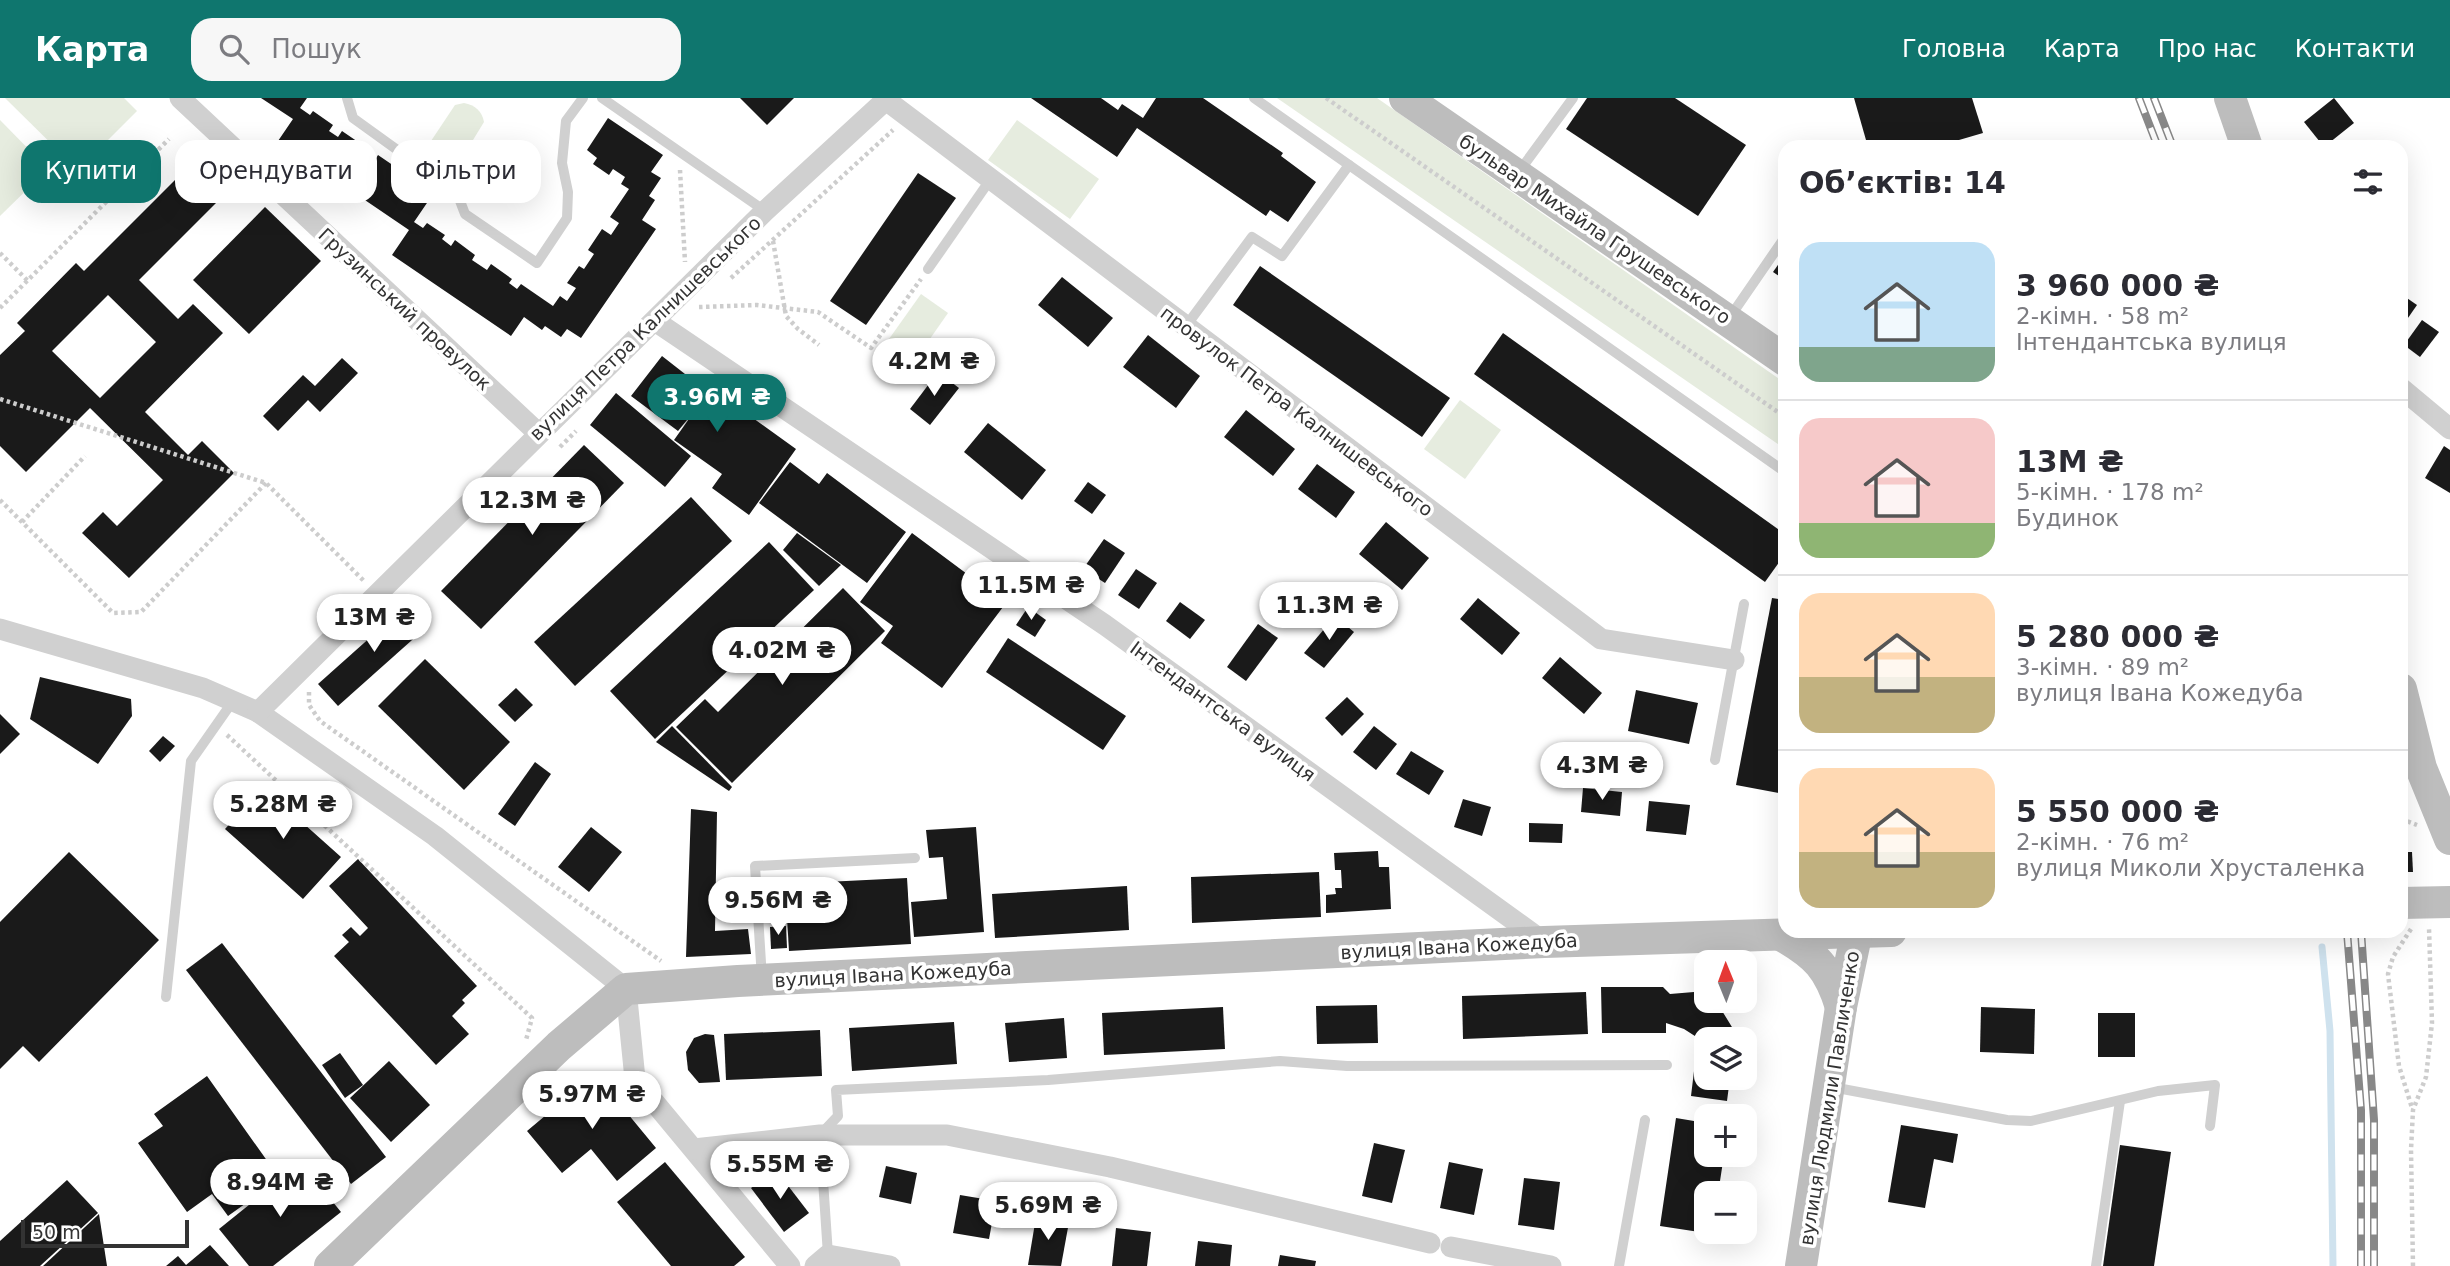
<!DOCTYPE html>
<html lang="uk">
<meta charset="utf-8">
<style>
:root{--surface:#fff;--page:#f7f7f7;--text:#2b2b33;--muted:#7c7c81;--line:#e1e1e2;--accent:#0f766e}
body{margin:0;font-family:"DejaVu Sans",sans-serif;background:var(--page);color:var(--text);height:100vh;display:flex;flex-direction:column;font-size:26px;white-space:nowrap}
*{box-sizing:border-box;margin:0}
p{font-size:23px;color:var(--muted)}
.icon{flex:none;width:38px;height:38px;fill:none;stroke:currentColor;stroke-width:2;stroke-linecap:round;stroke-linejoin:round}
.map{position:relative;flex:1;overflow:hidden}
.panel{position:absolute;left:1778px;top:42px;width:630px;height:798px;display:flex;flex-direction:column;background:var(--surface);border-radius:21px;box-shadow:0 7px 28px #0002}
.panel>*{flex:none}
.banner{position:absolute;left:21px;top:42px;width:665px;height:63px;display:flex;gap:14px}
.needle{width:46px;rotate:359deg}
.buttons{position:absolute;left:1694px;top:852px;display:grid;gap:14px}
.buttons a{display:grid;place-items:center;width:63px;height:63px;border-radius:14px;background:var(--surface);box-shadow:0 7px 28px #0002;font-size:35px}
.scale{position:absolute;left:21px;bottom:18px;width:168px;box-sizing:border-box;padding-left:7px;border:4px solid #333;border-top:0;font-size:19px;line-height:24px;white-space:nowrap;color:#333;-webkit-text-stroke:5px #fff;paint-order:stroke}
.price{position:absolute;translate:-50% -60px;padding:0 16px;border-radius:24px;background:#fff;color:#222;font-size:23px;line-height:46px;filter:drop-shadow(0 2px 4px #0008)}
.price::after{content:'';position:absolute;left:50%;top:42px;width:21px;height:16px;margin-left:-10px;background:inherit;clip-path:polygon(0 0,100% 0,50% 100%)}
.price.current{background:var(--accent);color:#fff}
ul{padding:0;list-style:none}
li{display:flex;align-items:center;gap:21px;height:175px;padding:0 21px}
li+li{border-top:2px solid var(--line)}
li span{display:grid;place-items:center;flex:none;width:196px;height:140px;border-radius:21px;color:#555}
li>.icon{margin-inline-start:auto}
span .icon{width:84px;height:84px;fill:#fffc;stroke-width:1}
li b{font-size:30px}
h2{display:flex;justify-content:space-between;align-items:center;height:84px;padding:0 21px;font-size:30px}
.pill{padding:0 24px;border-radius:21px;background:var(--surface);box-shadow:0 7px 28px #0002;font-size:24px;line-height:63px}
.pill.current{background:var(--accent);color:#fff}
header{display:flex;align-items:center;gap:42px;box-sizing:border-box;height:98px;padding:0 35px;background:var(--accent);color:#fff}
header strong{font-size:33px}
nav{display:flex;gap:38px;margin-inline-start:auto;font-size:24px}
.search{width:490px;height:63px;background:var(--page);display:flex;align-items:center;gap:18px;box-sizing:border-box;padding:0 24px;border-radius:21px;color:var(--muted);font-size:26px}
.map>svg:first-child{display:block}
</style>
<header>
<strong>Карта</strong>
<div class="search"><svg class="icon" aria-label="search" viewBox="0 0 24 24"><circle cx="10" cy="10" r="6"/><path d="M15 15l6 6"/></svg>Пошук</div>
<nav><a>Головна</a><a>Карта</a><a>Про нас</a><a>Контакти</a></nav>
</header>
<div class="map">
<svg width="2450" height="1168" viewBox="0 0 2450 1168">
<rect width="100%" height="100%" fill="#fff"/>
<!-- green -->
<g fill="#e6ecdf">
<path d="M 5,0 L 124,0 L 137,13 L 78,72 Z"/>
<path d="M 1277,0 L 1377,0 L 1785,285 L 1785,351 Z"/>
<path d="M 464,5 C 475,7 482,13 484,24 L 462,60 L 453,64 L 441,62 L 433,51 L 431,43 L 455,7 Z"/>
<path d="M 0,22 L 48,71 L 0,118 Z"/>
<path d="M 1017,22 L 1099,81 L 1070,121 L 988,62 Z"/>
<path d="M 921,196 L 948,215 L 911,268 L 884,248 Z"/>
<path d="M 1460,302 L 1501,332 L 1465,381 L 1424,351 Z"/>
</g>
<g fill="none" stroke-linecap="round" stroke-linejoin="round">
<!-- stream -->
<path stroke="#cfe2ee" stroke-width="7" d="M 2322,849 L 2330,933 L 2333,1168"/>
</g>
<!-- building -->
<g fill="#1a1a1a" fill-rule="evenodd">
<path d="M 261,0 L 307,0 L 300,10 L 310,17 L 313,13 L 333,27 L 329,33 L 338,39 L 342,33 L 361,46 L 358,51 L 375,62 L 378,57 L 397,70 L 393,75 L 403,82 L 406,77 L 427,91 L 423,98 L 429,102 L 414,124 L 423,130 L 427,125 L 445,137 L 442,141 L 451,148 L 455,142 L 475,157 L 472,162 L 487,172 L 491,166 L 512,181 L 509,185 L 517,191 L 521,186 L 553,208 L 560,198 L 567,203 L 576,190 L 567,185 L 579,168 L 584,171 L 594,156 L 588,152 L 602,131 L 611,137 L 619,125 L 610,119 L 629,91 L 621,86 L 625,79 L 613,71 L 609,77 L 593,66 L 597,60 L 587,52 L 608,20 L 663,57 L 651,74 L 661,80 L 649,98 L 655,102 L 642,122 L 656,131 L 581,240 L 567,231 L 561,239 L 545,228 L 542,232 L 524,219 L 511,238 L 392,157 L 409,132 L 278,43 L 293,21 Z"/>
<path d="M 740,0 L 794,0 L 767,27 Z"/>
<path d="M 1031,0 L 1101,0 L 1118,12 L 1122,6 L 1143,20 L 1156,0 L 1203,0 L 1283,55 L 1281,58 L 1316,84 L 1288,124 L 1270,112 L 1266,118 L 1137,30 L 1117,59 Z"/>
<path d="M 1587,0 L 1675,0 L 1746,47 L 1698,118 L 1566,31 Z"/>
<path d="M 1854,0 L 1972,0 L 1983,35 L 1935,49 L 1868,49 Z"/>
<path d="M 2334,0 L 2354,25 L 2324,49 L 2304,24 Z"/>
<path d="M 185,72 L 217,104 L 139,182 L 178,221 L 193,206 L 223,235 L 145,314 L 188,357 L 202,343 L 234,375 L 129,480 L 82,435 L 103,414 L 117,428 L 163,382 L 90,310 L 26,374 L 0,348 L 0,257 L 25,233 L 17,225 L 76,165 L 84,173 ZM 108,197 L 156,244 L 100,300 L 52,253 Z"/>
<path d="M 918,75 L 956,100 L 866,227 L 830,203 Z"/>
<path d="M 265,109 L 321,163 L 249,236 L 193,182 Z"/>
<path d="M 1785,157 L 1785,182 L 1773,174 Z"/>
<path d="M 1260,168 L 1450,300 L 1422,339 L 1233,207 Z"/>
<path d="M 1062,179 L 1113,220 L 1088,249 L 1038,207 Z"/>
<path d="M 2401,196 L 2417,207 L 2401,230 Z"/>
<path d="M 2422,222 L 2439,234 L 2420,259 L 2404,247 Z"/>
<path d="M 1503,235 L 1785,436 L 1785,456 L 1765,484 L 1474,276 Z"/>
<path d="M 1148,237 L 1200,278 L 1176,310 L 1123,269 Z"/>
<path d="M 662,258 L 708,294 L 711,290 L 796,351 L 749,417 L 712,390 L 722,376 L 674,342 L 696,311 L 678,333 L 631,298 Z"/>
<path d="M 342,260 L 358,275 L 320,314 L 308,302 L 278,333 L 263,318 L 303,277 L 315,288 Z"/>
<path d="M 938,274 L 959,290 L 930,327 L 910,311 Z"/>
<path d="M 616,295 L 691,358 L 665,389 L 590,327 Z"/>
<path d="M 1246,312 L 1295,351 L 1273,378 L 1224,339 Z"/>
<path d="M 988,325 L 1046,372 L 1022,402 L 964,354 Z"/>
<path d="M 584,347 L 624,385 L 481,531 L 441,493 Z"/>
<path d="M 2444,348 L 2450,352 L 2450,395 L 2425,380 Z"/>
<path d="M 790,364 L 819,386 L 827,375 L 906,434 L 867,485 L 759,405 Z"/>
<path d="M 1317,366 L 1355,394 L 1336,420 L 1298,391 Z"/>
<path d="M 1088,384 L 1106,397 L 1092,416 L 1074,403 Z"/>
<path d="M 691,399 L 732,443 L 575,588 L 534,544 Z"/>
<path d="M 1386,424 L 1429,460 L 1402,492 L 1359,456 Z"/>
<path d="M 797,435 L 841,467 L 819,488 L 783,452 Z"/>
<path d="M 912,435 L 1006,505 L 942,590 L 881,545 L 893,528 L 860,504 Z"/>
<path d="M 1104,441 L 1125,455 L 1105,485 L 1083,471 Z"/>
<path d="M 769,444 L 814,492 L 655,641 L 610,593 Z"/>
<path d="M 1136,471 L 1157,485 L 1139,511 L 1118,497 Z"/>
<path d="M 843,490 L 885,533 L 732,685 L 676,629 L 705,601 L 718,614 Z"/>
<path d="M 1478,500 L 1520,535 L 1502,557 L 1460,521 Z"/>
<path d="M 1772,500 L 1785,502 L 1784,696 L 1736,687 Z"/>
<path d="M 410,504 L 430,526 L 338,608 L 318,586 Z"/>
<path d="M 1180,504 L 1205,522 L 1190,541 L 1166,523 Z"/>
<path d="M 1028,509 L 1046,522 L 1035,539 L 1016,527 Z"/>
<path d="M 1335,518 L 1354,534 L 1324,570 L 1304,555 Z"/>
<path d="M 1258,526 L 1278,540 L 1246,583 L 1227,569 Z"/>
<path d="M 1008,540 L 1126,618 L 1103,652 L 986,574 Z"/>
<path d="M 1560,559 L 1602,595 L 1584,616 L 1542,580 Z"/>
<path d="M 425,561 L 510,644 L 464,692 L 378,608 Z"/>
<path d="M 40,579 L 131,601 L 132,618 L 98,666 L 30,621 Z"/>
<path d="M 516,590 L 533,607 L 515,624 L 498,607 Z"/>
<path d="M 1636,592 L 1698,605 L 1689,646 L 1628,633 Z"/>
<path d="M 1347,599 L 1364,616 L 1342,638 L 1325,620 Z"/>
<path d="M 0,616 L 20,636 L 0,656 Z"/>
<path d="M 672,628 L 732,689 L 729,693 L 656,644 Z"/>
<path d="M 1374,628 L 1397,646 L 1376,672 L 1353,654 Z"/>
<path d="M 163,638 L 175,648 L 160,664 L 149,653 Z"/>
<path d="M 1411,653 L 1444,673 L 1429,697 L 1396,676 Z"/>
<path d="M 535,664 L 551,676 L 515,728 L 498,716 Z"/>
<path d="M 268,684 L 299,711 L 294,717 L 341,759 L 303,801 L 225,731 Z"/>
<path d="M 1583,690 L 1622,694 L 1620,718 L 1581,714 Z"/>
<path d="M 1463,701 L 1491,709 L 1482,738 L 1454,729 Z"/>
<path d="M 1649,703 L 1690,707 L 1686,737 L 1646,733 Z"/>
<path d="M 691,711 L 717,714 L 715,833 L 748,831 L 751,856 L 686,859 Z"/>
<path d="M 1529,725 L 1563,726 L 1562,745 L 1529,744 Z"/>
<path d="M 591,729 L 622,754 L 589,794 L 558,769 Z"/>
<path d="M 976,729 L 984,834 L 914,839 L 911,804 L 947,801 L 943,759 L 929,760 L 926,732 Z"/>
<path d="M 1378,753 L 1379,769 L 1389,769 L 1391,811 L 1326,815 L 1326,797 L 1336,796 L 1335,790 L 1342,790 L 1341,772 L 1335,772 L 1334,755 Z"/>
<path d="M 69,754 L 159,842 L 39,964 L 23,948 L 0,971 L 0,824 Z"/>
<path d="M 2401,754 L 2412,754 L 2413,774 L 2401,774 Z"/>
<path d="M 358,761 L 477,888 L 462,902 L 465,905 L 452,918 L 469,936 L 436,967 L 334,858 L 349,844 L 342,837 L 351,829 L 360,838 L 368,830 L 329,788 Z"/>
<path d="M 1319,774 L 1321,819 L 1192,825 L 1191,779 Z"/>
<path d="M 907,780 L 911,846 L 789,853 L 785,786 Z"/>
<path d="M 1127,788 L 1129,832 L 995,840 L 992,796 Z"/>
<path d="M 786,828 L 787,850 L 771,851 L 770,829 Z"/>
<path d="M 222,845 L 386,1059 L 351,1086 L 186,872 Z"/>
<path d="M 1601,889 L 1663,889 L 1670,896 L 1706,893 L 1706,903 L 1716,903 L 1735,934 L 1734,942 L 1706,942 L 1706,980 L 1730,980 L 1727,1003 L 1691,998 L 1698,940 L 1684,931 L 1666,925 L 1666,935 L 1602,935 Z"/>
<path d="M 1586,894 L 1588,936 L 1463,941 L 1462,898 Z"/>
<path d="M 1377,907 L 1378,945 L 1317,946 L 1316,908 Z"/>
<path d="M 1223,909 L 1225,951 L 1104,957 L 1102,915 Z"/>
<path d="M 1981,909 L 2035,911 L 2034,956 L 1980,954 Z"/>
<rect x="2098" y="915" width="37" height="44"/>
<path d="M 1064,920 L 1067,960 L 1009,964 L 1005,925 Z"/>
<path d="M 954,924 L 957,966 L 852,973 L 849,930 Z"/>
<path d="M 820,932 L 822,978 L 726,982 L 724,936 Z"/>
<path d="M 705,936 L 714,937 L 720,984 L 699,985 L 688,972 L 686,954 L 694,940 Z"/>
<path d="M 340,955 L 363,987 L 345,1000 L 322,967 Z"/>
<path d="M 389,963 L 430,1007 L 391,1044 L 350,1000 Z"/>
<path d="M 595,976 L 656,1050 L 617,1083 L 591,1051 L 562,1075 L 527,1033 Z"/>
<path d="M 207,978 L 280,1081 L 228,1118 L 212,1096 L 187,1114 L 138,1045 L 163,1028 L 154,1016 Z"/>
<path d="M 1676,1020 L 1706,1025 L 1706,1057 L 1724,1057 L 1718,1096 L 1706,1096 L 1706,1135 L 1660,1128 Z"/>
<path d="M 1901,1027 L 1958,1036 L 1953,1065 L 1934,1061 L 1925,1110 L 1888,1104 Z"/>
<path d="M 1374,1045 L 1405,1052 L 1392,1105 L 1362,1098 Z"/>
<path d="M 2120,1047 L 2171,1054 L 2154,1168 L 2103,1168 Z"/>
<path d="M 665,1064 L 745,1159 L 734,1168 L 671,1168 L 617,1104 Z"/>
<path d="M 1449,1064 L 1483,1071 L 1474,1117 L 1440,1110 Z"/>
<path d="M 301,1065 L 341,1114 L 273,1168 L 249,1168 L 219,1131 Z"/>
<path d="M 886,1068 L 917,1075 L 911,1106 L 879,1099 Z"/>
<path d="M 776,1072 L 809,1115 L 784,1134 L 751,1090 Z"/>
<path d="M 1524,1080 L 1560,1084 L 1554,1132 L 1518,1127 Z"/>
<path d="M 67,1082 L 98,1115 L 40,1168 L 0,1168 L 0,1143 Z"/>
<path d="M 960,1097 L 996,1103 L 989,1141 L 953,1135 Z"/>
<path d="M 99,1116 L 107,1168 L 43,1168 Z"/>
<path d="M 1036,1119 L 1069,1124 L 1061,1168 L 1028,1167 Z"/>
<path d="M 1116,1130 L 1151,1134 L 1147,1168 L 1112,1168 Z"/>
<path d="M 1198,1143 L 1232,1147 L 1230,1168 L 1195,1168 Z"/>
<path d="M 210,1147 L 229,1168 L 166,1168 L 178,1158 L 186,1167 Z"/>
<path d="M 1280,1157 L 1316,1163 L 1315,1168 L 1278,1168 Z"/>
</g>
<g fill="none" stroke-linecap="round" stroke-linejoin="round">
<!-- path -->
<g stroke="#cdcdcd" stroke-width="4.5" stroke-dasharray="3.5 3.5" stroke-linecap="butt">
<path d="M 1326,0 L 1785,319"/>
<path d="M 680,72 L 685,164"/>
<path d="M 773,143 L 786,218 L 798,231 L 819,247"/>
<path d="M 0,155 L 28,183"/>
<path d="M 731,180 L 893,32"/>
<path d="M 699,209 L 757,207 L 818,214 L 871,250 L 921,181"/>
<path d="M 0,210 L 169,41"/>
<path d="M 0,301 L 266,385 L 364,483"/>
<path d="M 560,349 L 576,333"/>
<path d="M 0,402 L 113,515 L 141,514 L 266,385"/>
<path d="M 22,424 L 85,358"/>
<path d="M 309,594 L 309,607 L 320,623 L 661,863"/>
<path d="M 227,637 L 532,920 L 526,942"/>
<path d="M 2401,721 L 2417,727"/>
<path d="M 2411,831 L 2393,859 L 2388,876 L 2399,968 L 2412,1010"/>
<path d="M 2413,1168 L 2411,1052 L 2413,1012 L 2426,979 L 2432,925 L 2429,830"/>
</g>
<!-- lane -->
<g stroke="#d0d0d0" stroke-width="10">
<path d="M 347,0 L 353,20 L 457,95 L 465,116 L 537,165 L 567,120 L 568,94 L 562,65 L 566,23 L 583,0"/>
<path d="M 602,0 L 765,113"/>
<path d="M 1254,0 L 1785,374"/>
<path d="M 1518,75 L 1573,0"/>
<path d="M 928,171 L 990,82"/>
<path d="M 1730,219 L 1785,139"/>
<path d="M 1186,228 L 1252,139 L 1282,158 L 1349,67"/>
<path d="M 1715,662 L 1744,506"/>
<path d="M 762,881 L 755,768 L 915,760"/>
<path d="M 166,899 L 191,663 L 233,603"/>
<path d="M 1832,989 L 2007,1022 L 2031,1023 L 2158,993 L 2215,987 L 2210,1028"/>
<path d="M 828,1157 L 820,1037 L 838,1018 L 836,992 L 1048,982 L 1280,963 L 1347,968 L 1667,967"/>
<path d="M 1619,1168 L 1645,1022"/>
<path d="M 2096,1168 L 2120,1003"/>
</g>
<!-- street -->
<g stroke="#d0d0d0" stroke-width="21">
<path d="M 180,0 L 538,335"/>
<path d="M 886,2 L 1601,541 L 1734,562"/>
<path d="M 655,223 L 1105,527 L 1544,844"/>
<path d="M 2401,290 L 2450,331"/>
<path d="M 0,531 L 203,590 L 258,614 L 435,738 L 626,891 L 635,981 L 790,1168"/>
<path d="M 258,614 L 765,113 L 888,0"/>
<path d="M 694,1051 L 820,1037 L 947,1037 L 1110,1069 L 1430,1145"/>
<path d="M 1451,1149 L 1551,1168"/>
<path d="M 815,1168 L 828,1157 L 890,1168"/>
</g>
<!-- secondary -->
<g stroke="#bdbdbd" stroke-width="32">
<path d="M 1405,0 L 1785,262"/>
<path d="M 2230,0 L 2247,49"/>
<path d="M 2401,591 L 2421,670 L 2450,741"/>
<path d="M 2401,805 L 2450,804"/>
<path d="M 1781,837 C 1816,857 1829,870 1841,909"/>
<path d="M 330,1168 L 559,948 L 626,891 L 738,883 L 1544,844 L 1891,833"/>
<path d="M 1801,1168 L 1841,909 L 1857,833"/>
</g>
<defs>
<g id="rail">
<path d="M 2139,0 L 2158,49"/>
<path d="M 2154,0 L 2173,49"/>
<path d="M 2347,833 L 2361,1012 L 2361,1168"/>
<path d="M 2361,833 L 2374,1022 L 2374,1168"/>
</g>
</defs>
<!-- rail casing -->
<use href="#rail" stroke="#888" stroke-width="8"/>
<!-- rail -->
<use href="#rail" stroke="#fff" stroke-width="5" stroke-dasharray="16" stroke-linecap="butt"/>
</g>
<g text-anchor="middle" stroke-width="7" stroke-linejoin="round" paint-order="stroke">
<!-- street labels -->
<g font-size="19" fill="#333" stroke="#fff">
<text transform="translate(1595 131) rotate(34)" y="7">бульвар Михайла Грушевського</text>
<text transform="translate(405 211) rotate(43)" y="7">Грузинський провулок</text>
<text transform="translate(645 230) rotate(-44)" y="7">вулиця Петра Калнишевського</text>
<text transform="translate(1297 313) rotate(37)" y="7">провулок Петра Калнишевського</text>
<text transform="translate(1223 613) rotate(36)" y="7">Інтендантська вулиця</text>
<text transform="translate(1459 848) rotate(-3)" y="7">вулиця Івана Кожедуба</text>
<text transform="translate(893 876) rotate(-3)" y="7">вулиця Івана Кожедуба</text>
<text transform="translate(1829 1000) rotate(-81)" y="7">вулиця Людмили Павличенко</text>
</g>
</g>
</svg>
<div class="buttons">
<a><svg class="needle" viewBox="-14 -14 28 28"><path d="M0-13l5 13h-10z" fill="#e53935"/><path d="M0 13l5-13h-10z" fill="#7c7c81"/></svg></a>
<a><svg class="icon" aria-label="layers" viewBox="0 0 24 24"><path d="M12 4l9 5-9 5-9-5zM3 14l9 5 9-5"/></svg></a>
<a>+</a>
<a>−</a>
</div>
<div class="scale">50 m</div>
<b class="price" style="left:934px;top:300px">4.2M ₴</b>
<b class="price current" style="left:717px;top:336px">3.96M ₴</b>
<b class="price" style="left:532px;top:439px">12.3M ₴</b>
<b class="price" style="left:1031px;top:524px">11.5M ₴</b>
<b class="price" style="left:1329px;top:544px">11.3M ₴</b>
<b class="price" style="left:374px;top:556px">13M ₴</b>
<b class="price" style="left:782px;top:589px">4.02M ₴</b>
<b class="price" style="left:1602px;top:704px">4.3M ₴</b>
<b class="price" style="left:283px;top:743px">5.28M ₴</b>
<b class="price" style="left:778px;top:839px">9.56M ₴</b>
<b class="price" style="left:592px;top:1033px">5.97M ₴</b>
<b class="price" style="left:780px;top:1103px">5.55M ₴</b>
<b class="price" style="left:280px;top:1121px">8.94M ₴</b>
<b class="price" style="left:1048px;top:1144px">5.69M ₴</b>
<div class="banner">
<a class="pill current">Купити</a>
<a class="pill">Орендувати</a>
<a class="pill">Фільтри</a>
</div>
<section class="panel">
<h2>Об’єктів: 14<svg class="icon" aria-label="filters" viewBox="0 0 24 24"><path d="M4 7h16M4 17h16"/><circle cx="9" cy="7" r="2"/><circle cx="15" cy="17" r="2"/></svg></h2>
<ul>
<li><span style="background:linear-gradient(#bfe0f5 75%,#7fa58c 0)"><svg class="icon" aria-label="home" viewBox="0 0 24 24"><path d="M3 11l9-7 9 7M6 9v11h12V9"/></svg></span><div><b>3 960 000 ₴</b><p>2-кімн. · 58 m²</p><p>Інтендантська вулиця</p></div></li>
<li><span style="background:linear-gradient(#f6c9c9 75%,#8fb573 0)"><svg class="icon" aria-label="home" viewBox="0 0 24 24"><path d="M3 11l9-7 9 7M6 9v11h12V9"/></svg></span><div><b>13M ₴</b><p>5-кімн. · 178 m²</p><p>Будинок</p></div></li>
<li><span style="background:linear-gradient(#ffd9b3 60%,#c2b280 0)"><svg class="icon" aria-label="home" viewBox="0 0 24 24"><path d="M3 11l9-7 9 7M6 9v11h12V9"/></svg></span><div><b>5 280 000 ₴</b><p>3-кімн. · 89 m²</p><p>вулиця Івана Кожедуба</p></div></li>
<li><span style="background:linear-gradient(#ffd9b3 60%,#c2b280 0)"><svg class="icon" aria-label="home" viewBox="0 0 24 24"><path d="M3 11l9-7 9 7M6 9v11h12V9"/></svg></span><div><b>5 550 000 ₴</b><p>2-кімн. · 76 m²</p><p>вулиця Миколи Хрусталенка</p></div></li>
</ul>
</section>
</div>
